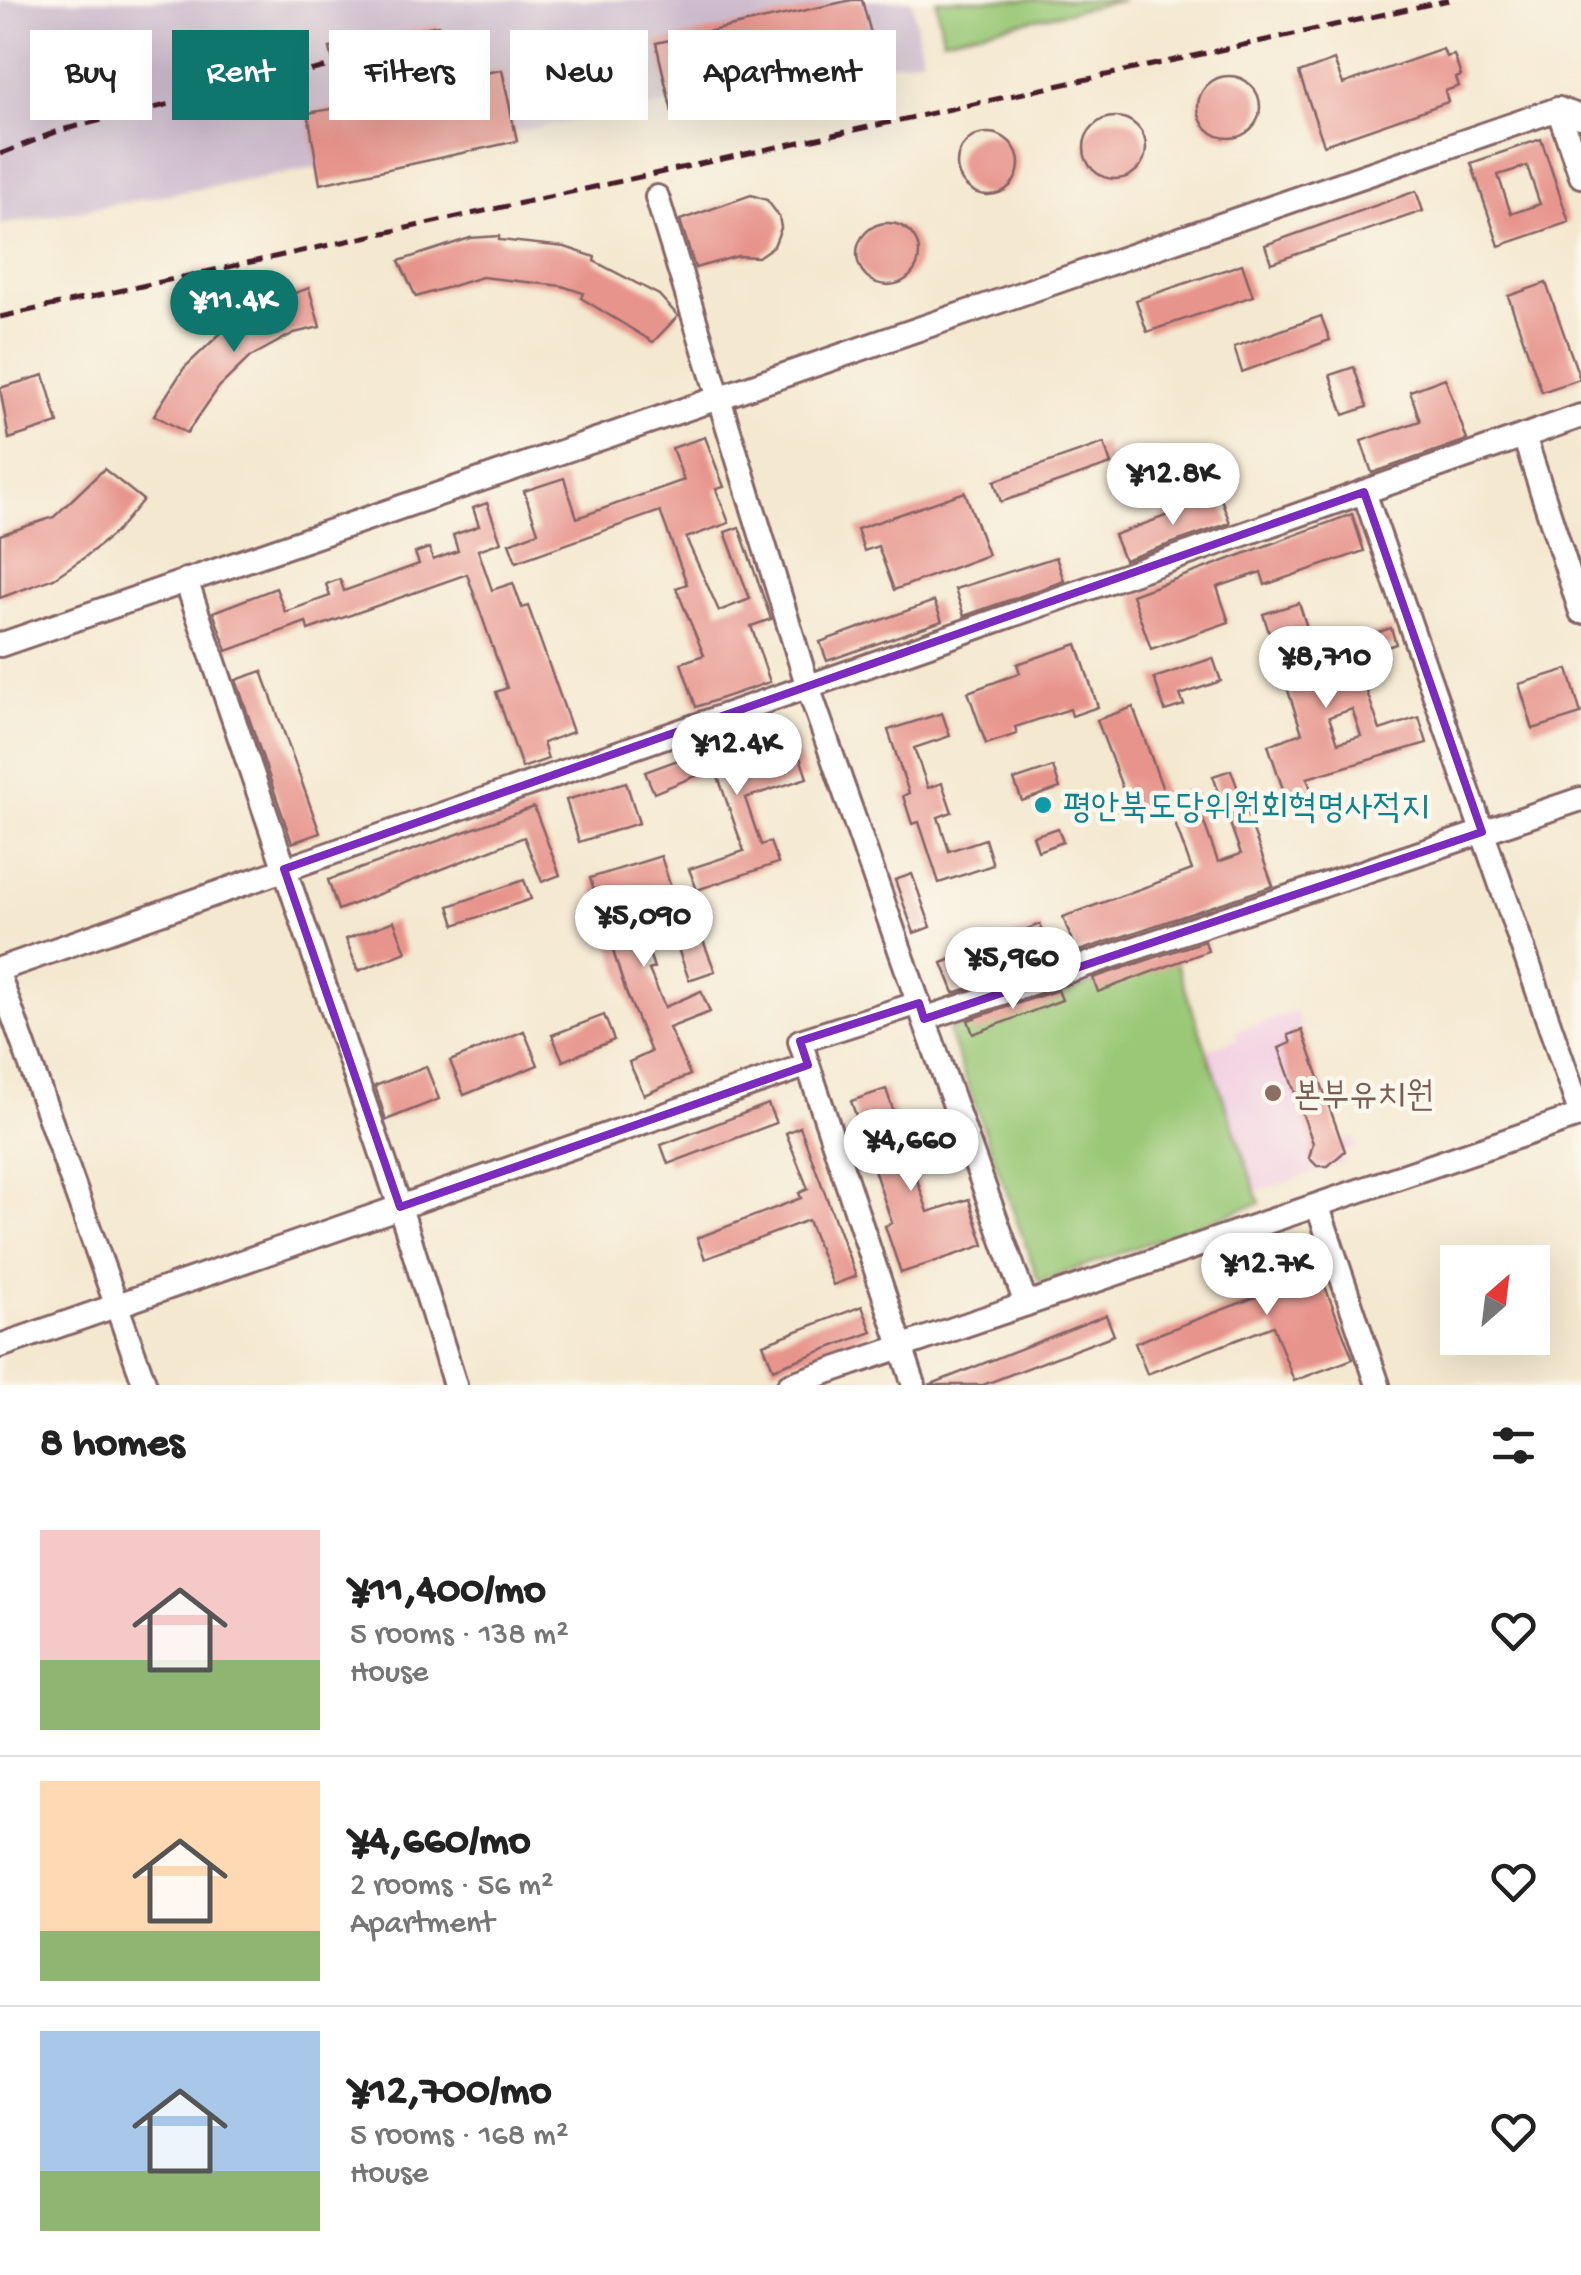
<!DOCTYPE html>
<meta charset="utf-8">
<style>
:root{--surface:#fff;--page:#f6f6f6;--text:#222;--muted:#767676;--line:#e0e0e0;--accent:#0f766e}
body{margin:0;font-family:"Gochi Hand","Poor Story",sans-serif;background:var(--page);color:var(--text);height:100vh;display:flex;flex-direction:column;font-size:38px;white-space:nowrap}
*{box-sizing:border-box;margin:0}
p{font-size:32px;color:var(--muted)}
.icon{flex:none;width:55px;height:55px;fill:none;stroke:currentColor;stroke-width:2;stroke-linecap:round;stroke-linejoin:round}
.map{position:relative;height:1385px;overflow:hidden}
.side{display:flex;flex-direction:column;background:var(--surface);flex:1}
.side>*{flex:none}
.hud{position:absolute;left:30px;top:30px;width:1000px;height:90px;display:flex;gap:20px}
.needle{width:65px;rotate:28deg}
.fabs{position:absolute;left:1440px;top:1245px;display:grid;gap:20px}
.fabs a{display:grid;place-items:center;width:110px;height:110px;border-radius:0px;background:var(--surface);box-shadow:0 10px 40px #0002;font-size:50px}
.price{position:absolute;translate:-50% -85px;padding:0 22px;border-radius:35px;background:#fff;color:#222;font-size:32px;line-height:65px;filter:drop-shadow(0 2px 5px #0008)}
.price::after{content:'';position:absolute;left:50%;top:60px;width:30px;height:22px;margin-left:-15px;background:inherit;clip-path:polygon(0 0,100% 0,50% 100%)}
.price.selected{background:var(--accent);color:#fff}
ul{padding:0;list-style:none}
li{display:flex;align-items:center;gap:30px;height:250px;padding:0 40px}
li+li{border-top:2px solid var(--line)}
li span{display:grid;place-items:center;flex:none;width:280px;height:200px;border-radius:0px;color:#555}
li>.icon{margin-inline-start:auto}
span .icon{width:120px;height:120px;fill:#fffc;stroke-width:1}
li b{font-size:42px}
h2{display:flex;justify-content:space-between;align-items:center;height:120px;padding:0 40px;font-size:42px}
.pill{padding:0 35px;border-radius:0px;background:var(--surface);box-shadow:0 10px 40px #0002;font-size:35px;line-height:90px}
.pill.selected{background:var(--accent);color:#fff}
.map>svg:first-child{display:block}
</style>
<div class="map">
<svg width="1581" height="1385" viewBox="0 0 1581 1385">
<rect width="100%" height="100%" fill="#fbf7ec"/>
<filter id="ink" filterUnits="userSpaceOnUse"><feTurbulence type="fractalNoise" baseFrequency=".01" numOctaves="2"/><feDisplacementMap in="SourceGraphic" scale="20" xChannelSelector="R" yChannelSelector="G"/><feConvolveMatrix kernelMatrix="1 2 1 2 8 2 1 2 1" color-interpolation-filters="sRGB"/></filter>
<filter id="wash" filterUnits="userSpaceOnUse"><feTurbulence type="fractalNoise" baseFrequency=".0048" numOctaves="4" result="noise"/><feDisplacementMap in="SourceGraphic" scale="40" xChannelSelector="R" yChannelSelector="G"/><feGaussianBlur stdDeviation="2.25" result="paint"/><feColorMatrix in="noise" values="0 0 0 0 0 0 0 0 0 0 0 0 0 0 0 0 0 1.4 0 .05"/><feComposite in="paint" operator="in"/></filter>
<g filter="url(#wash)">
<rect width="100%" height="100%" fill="#f4e8d0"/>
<!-- built -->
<path fill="#f2cfe1" d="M 1296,1012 L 1341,1141 L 1354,1137 L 1357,1147 L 1341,1153 L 1344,1163 L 1256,1192 L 1206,1050 L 1237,1039 L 1235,1031 Z"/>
<!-- industrial -->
<path fill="#cfbdcf" d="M 0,0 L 912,0 L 922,58 L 0,225 Z"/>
<!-- green -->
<g fill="#9ac876" stroke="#727450" stroke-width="2.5">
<path d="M 936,0 L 1123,0 L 943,39 Z"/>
<path d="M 1174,957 L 1260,1203 L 1039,1282 L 948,1030 Z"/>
</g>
<g id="blocks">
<!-- building -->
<g fill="#e7948c" fill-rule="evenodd">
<path d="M 852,0 L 862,0 L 879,64 L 672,112 L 656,43 Z"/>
<path d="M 438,25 L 450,79 L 502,70 L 517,141 L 320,184 L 308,113 L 343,107 L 330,48 Z"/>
<path d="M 1443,49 L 1446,57 L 1454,55 L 1461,76 L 1456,78 L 1459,86 L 1445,91 L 1448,102 L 1324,145 L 1299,73 L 1334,60 L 1343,84 Z"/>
<circle cx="1229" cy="107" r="31"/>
<circle cx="1115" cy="148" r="31"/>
<circle cx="988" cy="164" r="31"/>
<path d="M 1541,139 L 1569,222 L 1499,246 L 1471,163 ZM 1527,166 L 1540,204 L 1511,214 L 1498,175 Z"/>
<path d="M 1416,191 L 1423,211 L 1271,263 L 1265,245 Z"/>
<path d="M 751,195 L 767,200 L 779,216 L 781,228 L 774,246 L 758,257 L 738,256 L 695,268 L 680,220 Z"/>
<circle cx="888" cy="254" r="31"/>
<path d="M 499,236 L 499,240 L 565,247 L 595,257 L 594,261 L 659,295 L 678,316 L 653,342 L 581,298 L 583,293 L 562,286 L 482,277 L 416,297 L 399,261 L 470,238 Z"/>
<path d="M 1242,264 L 1253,296 L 1147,332 L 1136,300 Z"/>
<path d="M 1546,283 L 1580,379 L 1542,392 L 1508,296 Z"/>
<path d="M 309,288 L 320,327 L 294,333 L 250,357 L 219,387 L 187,433 L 154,415 L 184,368 L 222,332 L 266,303 Z"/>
<path d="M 1321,316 L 1330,340 L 1242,372 L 1234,347 Z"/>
<path d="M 1354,367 L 1367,407 L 1344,415 L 1330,375 Z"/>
<path d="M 44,375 L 58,423 L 9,439 L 0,388 Z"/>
<path d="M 1445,378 L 1467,440 L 1372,473 L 1361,441 L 1420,421 L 1410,391 Z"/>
<path d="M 705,437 L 724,487 L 716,489 L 729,523 L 686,538 L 719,611 L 750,599 L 725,532 L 739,527 L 771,619 L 751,626 L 770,682 L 696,707 L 681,663 L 704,655 L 676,588 L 687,584 L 660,511 L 516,562 L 509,543 L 538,532 L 524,491 L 564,478 L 577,518 L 684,480 L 672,448 Z"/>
<path d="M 1104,443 L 1111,464 L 1001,502 L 994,481 Z"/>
<path d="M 104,469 L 143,500 L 116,532 L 85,557 L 54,578 L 0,598 L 0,535 L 54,517 Z"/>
<path d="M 965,492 L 988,555 L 894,590 L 878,546 L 864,551 L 857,529 Z"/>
<path d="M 1220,496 L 1230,523 L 1124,560 L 1114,535 Z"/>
<path d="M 487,503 L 501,542 L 478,550 L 492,590 L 513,583 L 522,608 L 528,606 L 573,732 L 543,743 L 548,759 L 522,768 L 496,692 L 507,688 L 467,574 L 308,630 L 306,622 L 227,651 L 213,612 L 276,588 L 285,612 L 330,596 L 326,584 L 340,579 L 344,591 L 419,564 L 415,553 L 429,548 L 433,560 L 458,551 L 453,535 L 479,526 L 473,508 Z"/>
<path d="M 1352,514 L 1364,551 L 1265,585 L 1261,572 L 1217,587 L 1229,622 L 1151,649 L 1132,595 Z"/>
<path d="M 1056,557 L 1064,581 L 964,616 L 955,589 Z"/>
<path d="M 934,601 L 942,621 L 827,661 L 820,642 Z"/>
<path d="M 1299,603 L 1318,662 L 1353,651 L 1380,730 L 1419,717 L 1427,743 L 1307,778 L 1314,798 L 1289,807 L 1268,745 L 1302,733 L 1263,614 ZM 1352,709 L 1361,736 L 1338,743 L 1329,717 Z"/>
<path d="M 1391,628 L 1396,644 L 1361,656 L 1355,640 Z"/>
<path d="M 1077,644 L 1098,707 L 1072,716 L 1070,709 L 1015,727 L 1017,734 L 986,744 L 968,692 L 1020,673 L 1017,664 Z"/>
<path d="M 1213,658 L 1221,681 L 1180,695 L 1184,705 L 1165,711 L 1154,678 Z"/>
<path d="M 1568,669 L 1581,714 L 1533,729 L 1519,684 Z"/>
<path d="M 262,671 L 320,833 L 292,843 L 236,680 Z"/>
<path d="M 1133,707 L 1166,798 L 1131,811 L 1097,720 Z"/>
<path d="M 942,713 L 950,736 L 914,748 L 928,788 L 942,783 L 952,812 L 938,817 L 949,851 L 985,839 L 993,865 L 939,883 L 919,822 L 912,824 L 903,796 L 909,793 L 888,730 Z"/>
<path d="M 793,736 L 807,778 L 745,798 L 761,845 L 770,842 L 778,863 L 697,890 L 689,869 L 744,851 L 715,768 L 654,793 L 645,772 L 727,742 L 732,757 Z"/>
<path d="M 1053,767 L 1060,788 L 1022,801 L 1014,780 Z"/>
<path d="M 1231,770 L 1273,886 L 1076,952 L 1063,917 L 1192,870 L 1166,798 L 1192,789 L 1218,862 L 1241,854 L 1213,776 Z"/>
<path d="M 626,782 L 639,823 L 579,842 L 566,800 Z"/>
<path d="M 534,807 L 560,875 L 542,882 L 524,837 L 338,910 L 328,880 Z"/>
<path d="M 1058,828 L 1063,842 L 1038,851 L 1033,836 Z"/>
<path d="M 661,856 L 672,891 L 633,903 L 654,968 L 649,970 L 665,1007 L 701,991 L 710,1012 L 669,1028 L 690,1075 L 644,1095 L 629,1062 L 651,1052 L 626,992 L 590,878 Z"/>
<path d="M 912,874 L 931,927 L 914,933 L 895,880 Z"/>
<path d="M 524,880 L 531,899 L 455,925 L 449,906 Z"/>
<path d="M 693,915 L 715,971 L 689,980 L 669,923 Z"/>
<path d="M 394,921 L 406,952 L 358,971 L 346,939 Z"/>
<path d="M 1040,924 L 1053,960 L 954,993 L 942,963 Z"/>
<path d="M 1205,941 L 1208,951 L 1098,992 L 1093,978 Z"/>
<path d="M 1058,990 L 1062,1000 L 973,1034 L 968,1020 Z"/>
<path d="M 604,1015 L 614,1040 L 563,1061 L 552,1035 Z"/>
<path d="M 1302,1030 L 1345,1151 L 1328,1166 L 1317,1166 L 1309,1158 L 1313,1143 L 1279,1048 L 1291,1043 L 1288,1035 Z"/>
<path d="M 524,1031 L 538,1065 L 464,1095 L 450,1061 Z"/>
<path d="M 426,1066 L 439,1099 L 386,1120 L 375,1086 Z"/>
<path d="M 886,1089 L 928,1212 L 969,1199 L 984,1245 L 901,1273 L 885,1226 L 892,1223 L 851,1101 Z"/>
<path d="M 768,1104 L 776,1123 L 668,1164 L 661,1145 Z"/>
<path d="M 800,1127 L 856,1276 L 833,1285 L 808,1220 L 705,1259 L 697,1238 L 801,1198 L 799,1193 L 808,1189 L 786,1133 Z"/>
<path d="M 1312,1236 L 1321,1262 L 1316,1263 L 1353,1359 L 1294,1381 L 1273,1326 L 1147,1374 L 1135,1343 L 1261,1295 L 1248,1261 Z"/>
<path d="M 862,1306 L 872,1332 L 773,1369 L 763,1344 Z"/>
<path d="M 1106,1315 L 1114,1335 L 983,1385 L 929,1385 Z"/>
</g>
</g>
</g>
<g filter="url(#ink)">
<use href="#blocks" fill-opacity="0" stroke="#866565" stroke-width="2.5"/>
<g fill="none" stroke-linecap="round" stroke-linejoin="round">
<defs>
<g id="minor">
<path d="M 1558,109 L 1581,176"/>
<path d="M 657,197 L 807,684 L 923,1016"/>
<path d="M 1524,436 L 1581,612"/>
<path d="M 1364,492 L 1581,1115"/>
<path d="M 186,580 L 400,1207 L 455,1385"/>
<path d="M 0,645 L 1558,109 L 1581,117"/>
<path d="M 0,969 L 1581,416"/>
<path d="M 0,979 L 145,1385"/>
<path d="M 808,1065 L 914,1385"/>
<path d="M 1318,1207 L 1378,1385"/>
<path d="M 1026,1304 L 924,1019 L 1581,799"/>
<path d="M 0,1346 L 808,1065 L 800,1041 L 919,1003"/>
<path d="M 789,1385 L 1581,1115"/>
</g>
</defs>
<!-- minor casing -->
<use href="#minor" stroke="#866565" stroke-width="28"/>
<!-- minor -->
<use href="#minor" stroke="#fff" stroke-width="22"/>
<!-- rail -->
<g stroke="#4a1f2b" stroke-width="5" stroke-dasharray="15 8" stroke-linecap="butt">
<path d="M 0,154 L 61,130 L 334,65"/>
<path d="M 0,317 L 1449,0"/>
</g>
</g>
</g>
<!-- marked area -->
<path fill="none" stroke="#7b2cbf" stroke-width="8" stroke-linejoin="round" d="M 1364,492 L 1482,832 L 924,1019 L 919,1003 L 800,1041 L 808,1065 L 400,1207 L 284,869 Z"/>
<!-- markers -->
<circle fill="#0f9aa8" stroke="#fbf7ec" stroke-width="4" cx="1043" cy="805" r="10"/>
<circle fill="#8d6e63" stroke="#fbf7ec" stroke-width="4" cx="1273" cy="1093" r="10"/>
<g text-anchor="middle" stroke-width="9" stroke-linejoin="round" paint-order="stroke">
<!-- culture labels -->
<g font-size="35" fill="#0d838f" stroke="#fbf7ec" text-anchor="start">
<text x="1063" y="817">평안북도당위원회혁명사적지</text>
</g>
<!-- education labels -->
<g font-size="35" fill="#785e54" stroke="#fbf7ec" text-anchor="start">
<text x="1293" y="1105">본부유치원</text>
</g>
</g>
</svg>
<div class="fabs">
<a><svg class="needle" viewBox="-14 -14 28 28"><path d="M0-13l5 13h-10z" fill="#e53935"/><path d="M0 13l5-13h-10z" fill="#767676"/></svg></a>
</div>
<b class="price selected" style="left:234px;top:355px">¥11.4K</b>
<b class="price" style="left:1173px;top:528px">¥12.8K</b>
<b class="price" style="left:1326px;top:711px">¥8,710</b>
<b class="price" style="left:737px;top:798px">¥12.4K</b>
<b class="price" style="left:644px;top:970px">¥5,090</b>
<b class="price" style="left:1013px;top:1012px">¥5,960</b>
<b class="price" style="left:911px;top:1194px">¥4,660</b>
<b class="price" style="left:1267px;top:1318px">¥12.7K</b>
<div class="hud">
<a class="pill">Buy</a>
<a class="pill selected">Rent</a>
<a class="pill">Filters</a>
<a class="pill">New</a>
<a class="pill">Apartment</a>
</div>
</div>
<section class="side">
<h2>8 homes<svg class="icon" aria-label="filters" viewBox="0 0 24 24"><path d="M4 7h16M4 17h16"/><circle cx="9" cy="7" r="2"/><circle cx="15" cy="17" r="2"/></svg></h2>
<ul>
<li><span style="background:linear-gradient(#f6c9c9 65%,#8fb573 0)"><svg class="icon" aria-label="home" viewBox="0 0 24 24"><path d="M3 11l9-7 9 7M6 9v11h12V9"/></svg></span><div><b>¥11,400/mo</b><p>5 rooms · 138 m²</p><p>House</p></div><svg class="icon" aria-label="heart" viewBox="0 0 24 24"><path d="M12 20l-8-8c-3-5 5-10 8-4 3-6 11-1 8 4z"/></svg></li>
<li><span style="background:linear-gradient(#ffd9b3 75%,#8fb573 0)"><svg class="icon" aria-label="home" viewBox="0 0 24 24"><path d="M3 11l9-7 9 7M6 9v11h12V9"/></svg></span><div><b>¥4,660/mo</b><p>2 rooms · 56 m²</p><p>Apartment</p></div><svg class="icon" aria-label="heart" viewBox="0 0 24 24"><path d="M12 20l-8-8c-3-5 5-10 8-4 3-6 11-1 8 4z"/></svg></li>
<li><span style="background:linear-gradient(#a9c7e8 70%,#8fb573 0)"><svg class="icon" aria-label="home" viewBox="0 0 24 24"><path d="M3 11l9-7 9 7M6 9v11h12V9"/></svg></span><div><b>¥12,700/mo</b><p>5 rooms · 168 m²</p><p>House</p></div><svg class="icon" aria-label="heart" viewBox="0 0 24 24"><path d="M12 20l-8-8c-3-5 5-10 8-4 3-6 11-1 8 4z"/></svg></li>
</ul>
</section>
